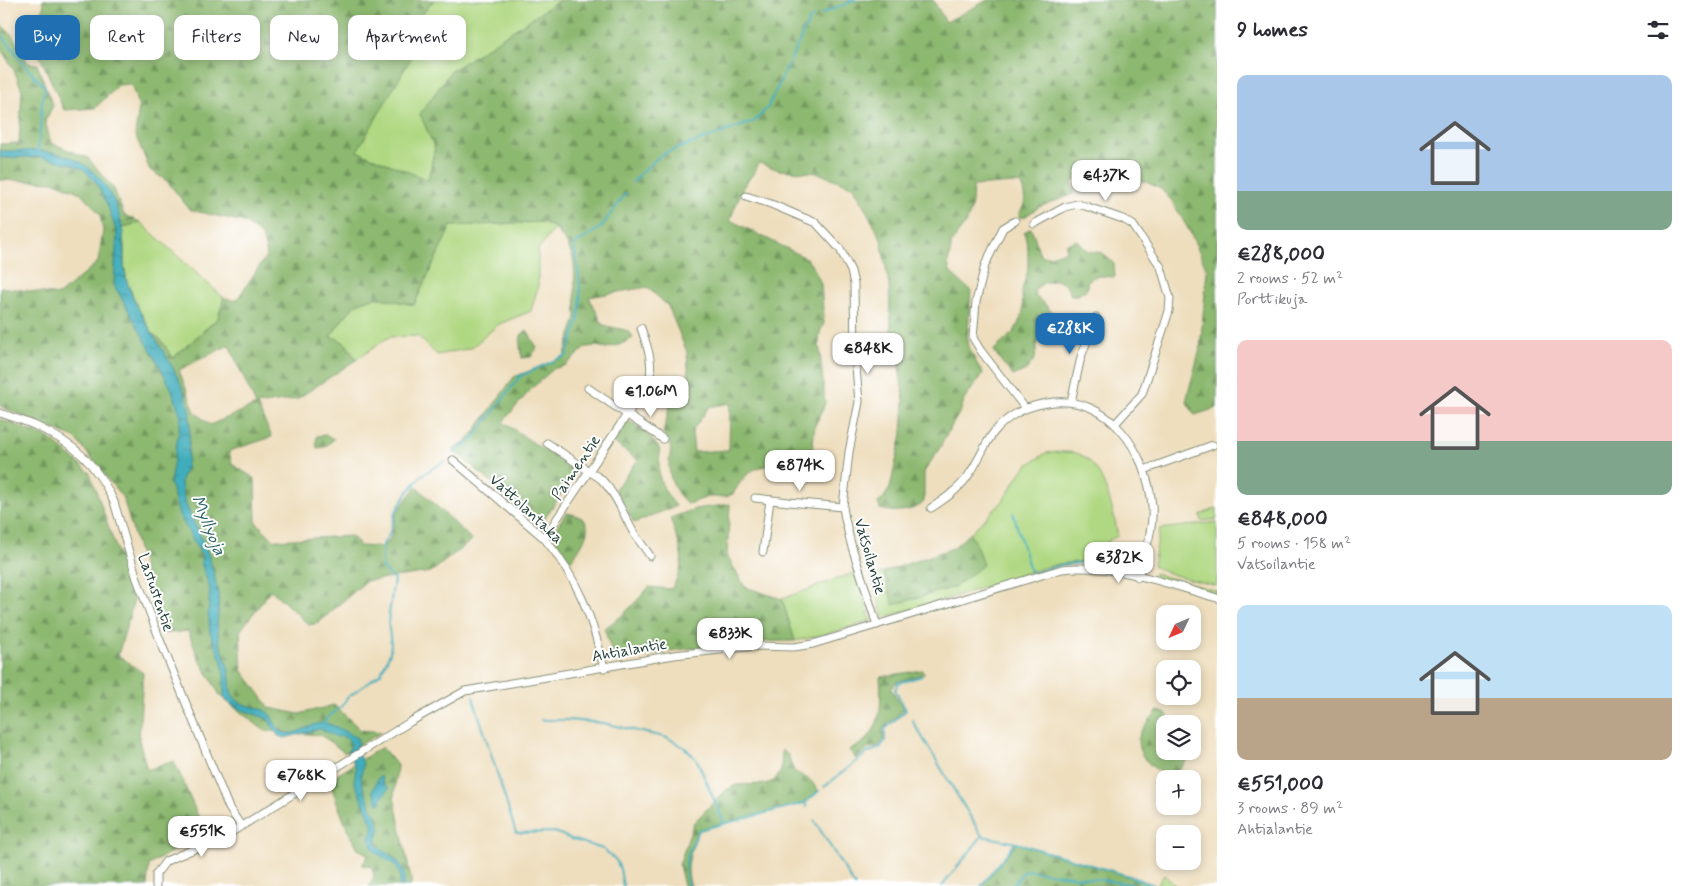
<!DOCTYPE html>
<meta charset="utf-8">
<style>
:root{--surface:#fff;--page:#f7f7f7;--text:#2b2b33;--muted:#7c7c81;--accent:#1f6fb2}
body{margin:0;font-family:Mynerve,sans-serif;background:var(--page);color:var(--text);height:100vh;display:flex;flex-direction:column;font-size:19px;white-space:nowrap}
*{box-sizing:border-box;margin:0}
p{font-size:16px;color:var(--muted)}
.icon{flex:none;width:28px;height:28px;fill:none;stroke:currentColor;stroke-width:2;stroke-linecap:round;stroke-linejoin:round}
.map{position:relative;flex:1;overflow:hidden}
.sheet{display:flex;flex-direction:column;background:var(--surface);width:475px}
.sheet>*{flex:none}
.top-card{position:absolute;left:15px;top:15px;width:475px;height:45px;display:flex;gap:10px}
.needle{width:32px;rotate:226deg}
.controls{position:absolute;left:1156px;top:605px;display:grid;gap:10px}
.controls a{display:grid;place-items:center;width:45px;height:45px;border-radius:10px;background:var(--surface);box-shadow:0 2px 8px #0003;font-size:25px}
.price{position:absolute;translate:-50% -42px;padding:0 11px;border-radius:10px;background:#fff;color:#222;font-size:16px;line-height:32px;filter:drop-shadow(0 1px 2px #0008)}
.price::after{content:'';position:absolute;left:50%;top:30px;width:15px;height:11px;margin-left:-8px;background:inherit;clip-path:polygon(0 0,100% 0,50% 100%)}
.price.on{background:var(--accent);color:#fff}
ul{padding:0;list-style:none}
li{display:grid;align-content:center;gap:10px;height:265px;padding:0 20px}
li span{display:grid;place-items:center;height:155px;border-radius:10px;color:#555}
li>.icon{margin-inline-start:auto}
span .icon{width:90px;height:90px;fill:#fffc;stroke-width:1}
li b{font-size:21px}
h2{display:flex;justify-content:space-between;align-items:center;height:60px;padding:0 20px;font-size:21px}
.tag{padding:0 18px;border-radius:10px;background:var(--surface);box-shadow:0 2px 8px #0003;font-size:18px;line-height:45px}
.tag.on{background:var(--accent);color:#fff}
main{display:flex;flex:1;min-height:0}
.map>svg:first-child{display:block}
</style>
<main>
<div class="map">
<svg width="1217" height="886" viewBox="0 0 1217 886">
<defs>
<pattern id="forest-firs" width="22" height="20" patternUnits="userSpaceOnUse" patternTransform="scale(1.25)"><rect width="22" height="20" fill="#8cb870"/><path d="M5 1l3.5 6h-7zM16 11l3.5 6h-7z" fill="#72975d"/></pattern>
<pattern id="wetland-marsh" width="20" height="14" patternUnits="userSpaceOnUse" patternTransform="scale(1.25)"><rect width="20" height="14" fill="#b0d882"/><path d="M1 5h8M5 5V1M11 12h8M15 12V8" fill="none" stroke="#97ba71"/></pattern>
<pattern id="water-ripples" width="26" height="14" patternUnits="userSpaceOnUse" patternTransform="scale(1.25)"><rect width="26" height="14" fill="#3fadbc"/><path d="M2 4q2-2 4 0t4 0M15 11q2-2 4 0t4 0" fill="none" stroke="#348e9a"/></pattern>
</defs>
<rect width="100%" height="100%" fill="#fff"/>
<filter id="ink" filterUnits="userSpaceOnUse"><feTurbulence type="fractalNoise" baseFrequency=".02" numOctaves="2"/><feDisplacementMap in="SourceGraphic" scale="10" xChannelSelector="R" yChannelSelector="G"/><feConvolveMatrix kernelMatrix="1 2 1 2 8 2 1 2 1" color-interpolation-filters="sRGB"/></filter>
<filter id="wash" filterUnits="userSpaceOnUse"><feTurbulence type="fractalNoise" baseFrequency=".0096" numOctaves="4" result="noise"/><feDisplacementMap in="SourceGraphic" scale="20" xChannelSelector="R" yChannelSelector="G"/><feGaussianBlur stdDeviation="1.12" result="paint"/><feColorMatrix in="noise" values="0 0 0 0 0 0 0 0 0 0 0 0 0 0 0 0 0 1.4 0 .05"/><feComposite in="paint" operator="in"/></filter>
<g filter="url(#wash)">
<rect width="100%" height="100%" fill="#eedebe"/>
<!-- green -->
<g fill="#b0d882" stroke="#688a5b">
<path d="M 434,0 L 560,0 L 451,71 L 428,180 L 356,151 L 427,29 L 421,15 Z"/>
<path d="M 140,222 L 224,298 L 218,318 L 173,358 L 160,339 L 153,334 L 138,308 L 127,282 L 124,264 L 124,246 L 122,227 Z"/>
<path d="M 543,222 L 555,228 L 538,249 L 538,286 L 531,311 L 499,324 L 471,348 L 437,355 L 418,336 L 389,337 L 356,360 L 346,344 L 330,337 C 341,320 355,296 379,298 C 391,299 403,303 414,305 L 451,226 Z"/>
<path d="M 1062,452 C 1068,452 1076,452 1081,455 C 1105,467 1113,512 1118,536 L 1109,540 L 1102,563 C 1062,557 1029,573 991,585 C 956,596 921,607 885,617 L 883,616 L 871,576 L 884,572 L 894,605 L 975,541 L 969,534 L 1003,501 L 1021,472 L 1026,466 L 1046,453 Z"/>
<path d="M 1217,508 L 1217,519 L 1202,521 L 1200,515 Z"/>
<path d="M 1217,522 L 1217,586 C 1203,582 1161,574 1153,565 L 1160,529 Z"/>
<path d="M 1117,545 L 1142,552 L 1135,570 L 1131,572 L 1111,567 C 1110,559 1110,551 1117,545 Z"/>
<path d="M 856,572 L 871,621 L 823,635 L 795,641 L 782,599 Z"/>
<path d="M 1154,573 L 1173,579 L 1217,591 L 1217,595 L 1154,578 Z"/>
</g>
<!-- forest -->
<g fill="url(#forest-firs)" stroke="#567a52" fill-rule="evenodd">
<path d="M 42,0 L 434,0 L 421,15 L 428,29 L 357,151 L 428,180 L 435,149 L 420,114 L 451,71 L 560,0 L 933,0 L 946,22 L 988,0 L 1217,0 L 1217,408 L 1195,415 L 1186,401 L 1200,349 L 1207,270 L 1191,234 L 1172,201 L 1161,189 L 1144,181 L 1127,182 L 1084,174 L 1078,176 L 1072,183 L 1074,194 L 1039,207 L 1023,218 L 1019,217 L 1019,214 C 1027,203 1025,196 1021,184 L 1014,183 L 973,186 L 972,203 L 970,213 L 966,223 L 952,242 L 948,264 L 950,272 L 971,291 L 967,342 L 976,362 L 983,373 L 964,400 L 961,410 L 945,437 L 941,446 L 924,472 L 924,502 C 915,512 892,513 880,509 L 878,503 L 883,499 L 890,488 L 902,434 L 904,400 L 899,368 L 891,334 L 889,286 L 881,239 L 854,187 L 818,173 L 779,170 L 759,163 L 753,174 L 743,187 L 730,220 L 806,258 L 815,270 L 821,284 L 824,323 L 820,332 L 819,342 L 825,403 L 821,414 L 815,425 L 810,472 C 771,466 755,455 733,494 L 725,497 L 708,497 L 688,504 C 676,494 670,482 669,466 C 669,450 675,449 663,433 L 670,405 L 684,395 L 687,388 L 689,381 L 687,352 L 668,306 L 647,287 L 589,297 L 603,325 L 629,331 L 633,338 L 619,345 L 606,348 L 596,346 L 586,347 L 566,365 L 553,369 L 531,389 L 503,422 L 576,472 L 541,524 L 453,450 L 469,439 L 514,377 L 564,357 L 576,317 L 574,261 L 568,245 L 555,228 L 543,222 L 451,226 L 414,305 L 377,297 L 356,304 L 343,319 L 330,337 C 346,340 348,346 356,360 L 297,399 L 257,405 L 272,437 L 229,451 L 232,464 L 255,479 L 256,522 L 274,540 L 352,536 L 360,546 L 380,547 L 387,543 L 391,537 L 396,514 L 416,486 L 472,540 L 431,572 L 366,581 L 318,623 L 309,625 L 271,590 L 240,631 L 242,670 L 270,708 L 299,714 L 334,705 L 361,730 L 382,732 L 345,753 L 321,735 L 265,731 L 221,697 L 198,657 L 188,631 L 163,634 L 123,498 L 76,439 L 0,406 L 0,287 L 59,295 L 98,262 L 103,231 L 100,214 L 81,193 L 55,182 L 0,180 L 0,144 L 19,143 L 22,90 L 13,68 L 0,48 L 0,23 L 12,35 L 28,63 L 37,64 L 53,106 L 45,121 L 51,143 L 88,158 L 114,189 L 124,215 L 140,222 L 122,228 L 124,246 L 124,264 L 127,282 L 138,308 L 153,334 L 160,339 L 173,358 L 218,318 L 224,298 L 236,301 L 267,255 L 262,236 L 244,222 L 190,210 L 167,181 L 150,170 L 135,134 L 139,108 L 131,84 L 119,85 L 95,108 L 64,110 L 34,43 L 44,4 ZM 229,345 L 256,405 L 210,425 L 195,412 L 179,370 ZM 730,403 L 729,450 L 694,452 L 692,431 L 709,407 Z"/>
<path d="M 1031,228 C 1036,237 1036,247 1041,256 L 1050,256 L 1066,251 L 1066,244 L 1077,240 L 1088,251 L 1103,253 L 1114,264 L 1115,277 L 1096,276 L 1087,281 L 1087,289 L 1078,295 L 1071,295 L 1067,286 L 1057,280 L 1043,283 L 1034,290 L 1036,297 L 1047,306 L 1052,314 L 1040,337 L 1036,350 L 1035,359 L 1026,370 L 1013,376 L 993,351 L 1014,332 L 1023,314 L 1022,290 L 1028,270 L 1028,249 L 1024,232 Z"/>
<path d="M 527,330 L 537,348 L 531,357 L 522,358 L 520,346 L 521,335 Z"/>
<path d="M 0,419 L 49,438 L 90,473 L 134,600 L 118,655 L 143,673 L 139,740 L 147,770 L 174,761 L 205,832 L 149,865 L 147,886 L 0,886 Z"/>
<path d="M 629,421 C 639,427 646,430 652,440 C 654,443 658,445 659,449 C 661,454 659,459 659,464 C 657,481 666,494 676,506 L 634,523 L 625,505 L 615,489 L 638,460 L 614,443 Z"/>
<path d="M 326,435 L 334,439 L 325,447 L 317,448 L 316,443 L 317,436 Z"/>
<path d="M 730,504 L 727,556 L 745,587 L 782,599 L 795,641 L 746,642 L 677,650 L 612,661 L 611,649 L 604,628 C 622,618 635,603 649,587 L 671,589 C 690,559 679,547 670,518 L 695,509 Z"/>
<path d="M 566,513 C 603,518 583,543 571,561 L 552,534 Z"/>
<path d="M 969,534 L 975,541 L 983,565 L 955,587 L 893,605 L 884,572 L 953,548 Z"/>
<path d="M 922,670 L 925,673 L 896,682 L 891,689 L 904,709 L 883,729 L 883,741 L 878,747 L 869,748 L 856,759 L 849,750 C 882,737 882,708 880,677 Z"/>
<path d="M 1157,711 L 1166,713 L 1172,724 L 1165,724 L 1165,751 L 1184,751 L 1188,759 L 1179,769 L 1169,778 C 1154,769 1132,754 1140,734 C 1144,726 1152,718 1157,711 Z"/>
<path d="M 382,747 L 397,765 L 394,797 L 411,879 L 411,886 L 369,886 L 374,877 L 372,867 L 362,865 L 369,855 L 358,849 L 344,821 L 329,780 Z"/>
<path d="M 782,750 L 788,755 L 794,771 L 810,780 L 819,791 L 805,803 L 699,830 C 691,850 684,866 691,886 L 684,886 L 679,865 L 694,822 L 725,791 L 736,785 L 765,784 L 774,781 L 781,771 Z"/>
<path d="M 1017,843 L 1157,885 L 981,886 Z"/>
</g>
<!-- wetland -->
<path fill="url(#wetland-marsh)" stroke="#688a5b" d="M 1164,875 L 1176,886 L 1156,886 Z"/>
<!-- water -->
<g fill="url(#water-ripples)" stroke="#2f7578">
<path d="M 0,151 C 20,151 41,149 60,154 C 92,161 114,191 121,222 C 126,242 121,263 127,282 C 141,326 178,362 189,408 C 191,420 189,450 187,464 C 186,471 181,476 181,483 C 183,506 197,526 205,546 C 211,561 215,577 218,593 C 220,606 216,620 218,633 C 220,649 229,663 230,679 C 231,687 229,691 235,698 C 243,708 257,705 267,712 C 274,717 276,731 285,733 C 297,735 309,725 320,723 C 332,722 347,733 357,738 L 359,743 C 352,752 361,755 363,764 C 364,768 361,772 361,776 C 362,789 375,814 380,827 L 376,841 L 377,845 C 391,859 408,860 404,886 L 399,886 C 404,863 388,863 376,852 C 372,849 371,843 369,838 L 374,828 L 354,781 L 356,768 L 348,751 L 351,745 L 348,739 L 341,736 L 337,737 L 320,729 L 285,738 L 278,736 L 268,719 L 237,708 L 224,699 L 224,676 L 222,662 L 210,633 L 208,612 L 210,589 L 201,563 L 202,556 L 179,515 L 170,483 L 181,417 L 172,390 L 158,363 L 114,285 L 117,233 L 107,204 L 95,181 L 83,169 L 71,164 L 43,157 L 0,158 Z"/>
<path d="M 381,776 L 383,783 L 389,788 L 381,799 L 382,802 L 378,804 L 374,793 L 372,792 L 378,778 Z"/>
</g>
<g fill="none" stroke-linecap="round" stroke-linejoin="round">
<!-- stream -->
<g stroke="#3fadbc" stroke-width="2">
<path d="M 821,14 L 855,0"/>
<path d="M 0,33 L 14,50 L 24,65 L 45,87 C 39,109 42,131 37,153"/>
<path d="M 633,182 L 641,173 L 662,154 L 755,121 L 768,107 L 810,19 L 813,17"/>
<path d="M 454,453 L 473,439 L 520,376 L 567,355 C 570,344 575,333 578,321 C 583,300 579,267 573,246 L 601,227 L 626,193"/>
<path d="M 1013,513 L 1031,574 L 1061,565 L 1080,563"/>
<path d="M 473,697 L 516,833 L 555,832 L 571,839 L 603,849 L 616,860 L 620,869 L 623,886"/>
<path d="M 541,720 L 568,720 L 603,723 L 668,738 L 684,747 L 697,760 L 724,823"/>
<path d="M 912,720 L 982,836 L 1017,843 L 1129,876 L 1156,886"/>
<path d="M 323,725 L 327,718 L 341,707 L 347,698 L 381,673 L 390,653 L 391,644 L 388,622 L 394,579 L 382,568 L 383,544 L 389,535 L 395,513 L 407,493 L 422,475 L 445,461"/>
<path d="M 824,787 L 867,753 L 880,748 L 885,741 L 885,729 L 906,710 L 895,690 L 898,683 L 922,676"/>
<path d="M 805,803 L 807,807"/>
<path d="M 814,820 L 855,886"/>
<path d="M 688,886 C 681,863 689,851 699,830 L 805,803 L 819,791"/>
<path d="M 942,886 L 982,836"/>
<path d="M 981,886 L 1015,843"/>
<path d="M 1012,886 L 1025,870 L 1139,885 L 1155,885"/>
</g>
</g>
</g>
<g filter="url(#ink)">
<g fill="none" stroke-linecap="round" stroke-linejoin="round">
<defs>
<g id="minor">
<path d="M 746,196 L 771,204 L 816,223 L 840,249 L 851,271 L 854,284 L 855,356 L 859,402 L 849,452 L 843,507 L 845,519 L 851,544 L 877,625"/>
<path d="M 1015,221 L 1003,228 L 985,265 L 976,302 L 973,338 L 981,351 L 1025,408"/>
<path d="M 1034,224 L 1065,207 L 1077,204 L 1085,206 L 1123,219 L 1133,225 L 1161,267 L 1170,298 L 1169,311 L 1164,327 L 1142,394 L 1115,424"/>
<path d="M 588,388 L 663,439"/>
<path d="M 1071,402 L 1081,357 L 1096,317"/>
<path d="M 0,413 C 12,417 25,421 36,426 C 75,444 96,463 114,502 L 137,579 L 160,640 L 229,808 L 241,826"/>
<path d="M 547,443 L 601,479 C 615,493 621,509 630,526 C 635,537 644,546 650,556"/>
<path d="M 453,460 L 544,538 C 578,579 592,616 604,668"/>
<path d="M 1144,470 L 1213,445"/>
<path d="M 755,498 L 789,502 L 843,507"/>
<path d="M 931,508 C 945,499 961,488 970,473 C 986,449 987,431 1015,414 C 1025,408 1035,405 1047,403 C 1108,393 1147,451 1152,506 C 1154,530 1144,554 1138,577"/>
<path d="M 544,538 L 649,382 C 654,362 647,346 641,328"/>
<path d="M 763,552 L 770,500"/>
<path d="M 156,886 L 156,874 L 166,861 L 227,835 L 410,722 L 465,691 L 674,655 L 756,646 L 794,647 L 813,644 L 1062,569 C 1114,563 1168,584 1217,598"/>
</g>
</defs>
<!-- minor casing -->
<use href="#minor" stroke="#868e79" stroke-width="9"/>
<!-- minor -->
<use href="#minor" stroke="#fff" stroke-width="7"/>
</g>
</g>
<g text-anchor="middle" stroke-width="4" stroke-linejoin="round" paint-order="stroke">
<!-- street labels -->
<g font-size="16" fill="#1f3d34" stroke="#fff">
<text transform="translate(575 467) rotate(-56)" y="6">Paimentie</text>
<text transform="translate(527 508) rotate(43)" y="6">Vattolantaka</text>
<text transform="translate(871 556) rotate(74)" y="6">Vatsoilantie</text>
<text transform="translate(157 592) rotate(71)" y="6">Lastustentie</text>
<text transform="translate(629 649) rotate(-10)" y="6">Ahtialantie</text>
</g>
<!-- water labels -->
<g font-size="18" font-style="italic" fill="#2a6464" stroke="#fff">
<text transform="translate(209 525) rotate(67)" y="6">Myllyoja</text>
</g>
</g>
</svg>
<div class="controls">
<a><svg class="needle" viewBox="-14 -14 28 28"><path d="M0-13l5 13h-10z" fill="#e53935"/><path d="M0 13l5-13h-10z" fill="#7c7c81"/></svg></a>
<a><svg class="icon" aria-label="locate" viewBox="0 0 24 24"><circle cx="12" cy="12" r="6"/><path d="M12 2v4M12 18v4M2 12h4M18 12h4"/></svg></a>
<a><svg class="icon" aria-label="layers" viewBox="0 0 24 24"><path d="M12 4l9 5-9 5-9-5zM3 14l9 5 9-5"/></svg></a>
<a>+</a>
<a>−</a>
</div>
<b class="price" style="left:1106px;top:202px">€437K</b>
<b class="price on" style="left:1070px;top:355px">€288K</b>
<b class="price" style="left:868px;top:375px">€848K</b>
<b class="price" style="left:651px;top:418px">€1.06M</b>
<b class="price" style="left:800px;top:492px">€874K</b>
<b class="price" style="left:1119px;top:584px">€382K</b>
<b class="price" style="left:730px;top:660px">€833K</b>
<b class="price" style="left:301px;top:802px">€768K</b>
<b class="price" style="left:202px;top:858px">€551K</b>
<div class="top-card">
<a class="tag on">Buy</a>
<a class="tag">Rent</a>
<a class="tag">Filters</a>
<a class="tag">New</a>
<a class="tag">Apartment</a>
</div>
</div>
<section class="sheet">
<h2>9 homes<svg class="icon" aria-label="filters" viewBox="0 0 24 24"><path d="M4 7h16M4 17h16"/><circle cx="9" cy="7" r="2"/><circle cx="15" cy="17" r="2"/></svg></h2>
<ul>
<li><span style="background:linear-gradient(#a9c7e8 75%,#7fa58c 0)"><svg class="icon" aria-label="home" viewBox="0 0 24 24"><path d="M3 11l9-7 9 7M6 9v11h12V9"/></svg></span><div><b>€288,000</b><p>2 rooms · 52 m²</p><p>Porttikuja</p></div></li>
<li><span style="background:linear-gradient(#f6c9c9 65%,#7fa58c 0)"><svg class="icon" aria-label="home" viewBox="0 0 24 24"><path d="M3 11l9-7 9 7M6 9v11h12V9"/></svg></span><div><b>€848,000</b><p>5 rooms · 158 m²</p><p>Vatsoilantie</p></div></li>
<li><span style="background:linear-gradient(#bfe0f5 60%,#b9a48a 0)"><svg class="icon" aria-label="home" viewBox="0 0 24 24"><path d="M3 11l9-7 9 7M6 9v11h12V9"/></svg></span><div><b>€551,000</b><p>3 rooms · 89 m²</p><p>Ahtialantie</p></div></li>
</ul>
</section>
</main>
